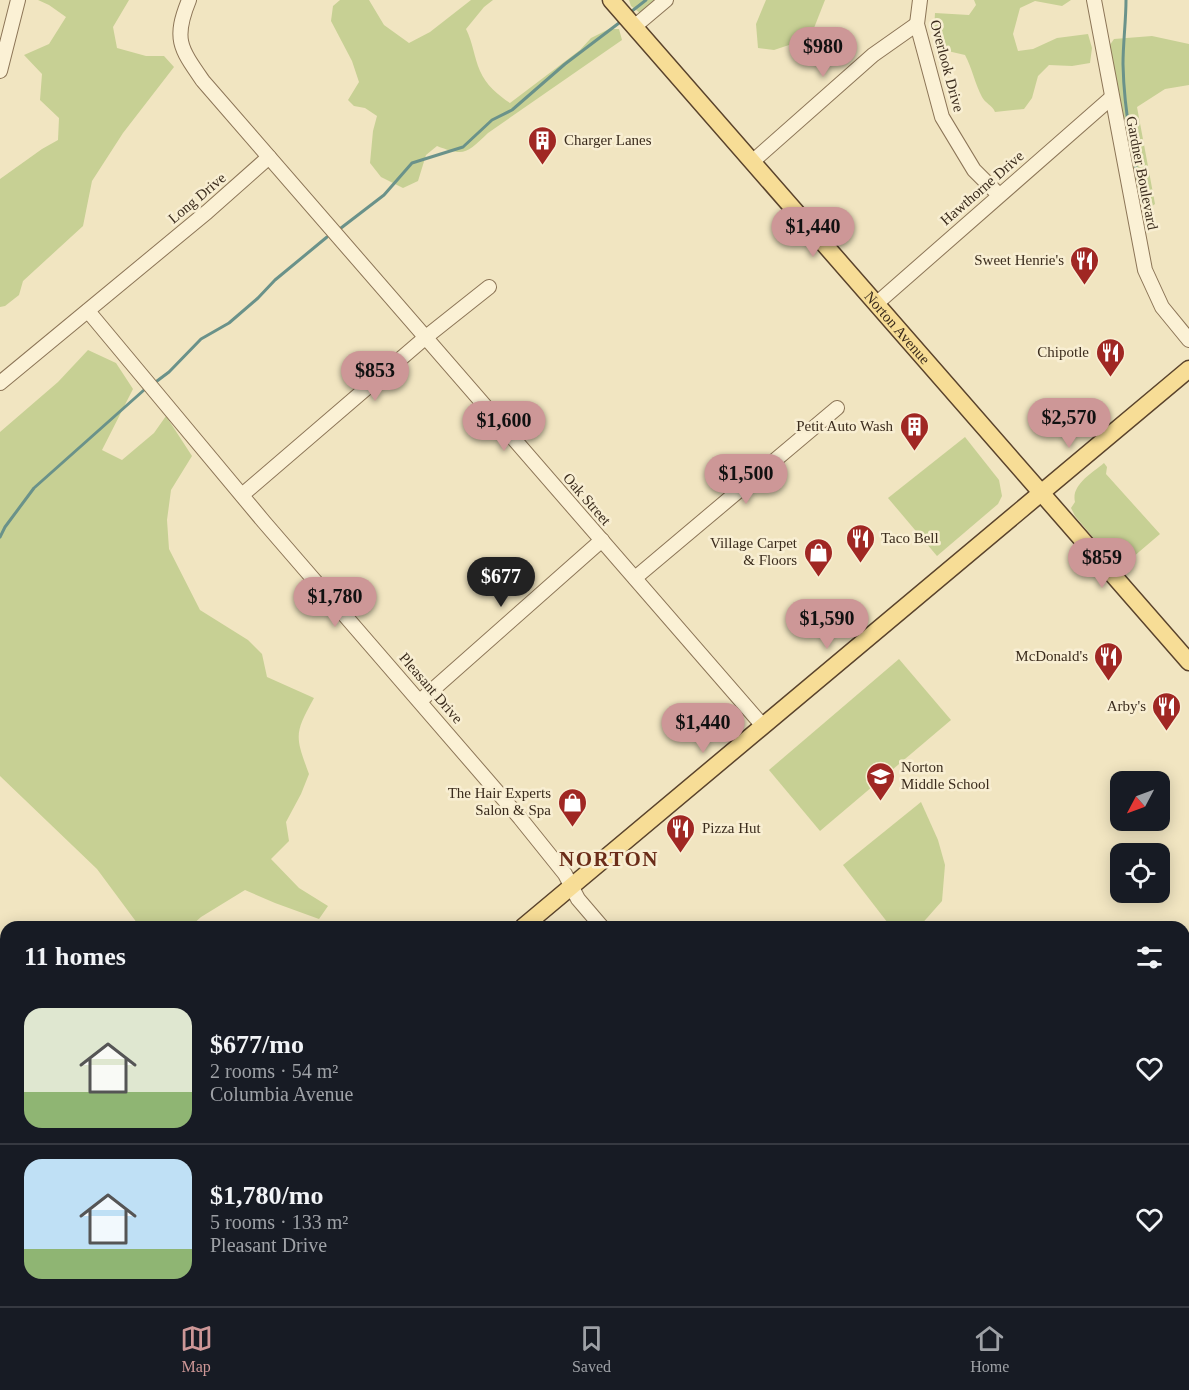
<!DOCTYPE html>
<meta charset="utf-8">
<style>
:root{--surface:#171b24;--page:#20242c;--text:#f1f3f6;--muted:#9ea1a6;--line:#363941;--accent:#cd9797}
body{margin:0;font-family:Georgia,serif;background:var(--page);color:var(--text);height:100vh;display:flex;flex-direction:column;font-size:22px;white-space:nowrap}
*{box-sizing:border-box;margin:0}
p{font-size:20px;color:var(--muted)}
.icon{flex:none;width:33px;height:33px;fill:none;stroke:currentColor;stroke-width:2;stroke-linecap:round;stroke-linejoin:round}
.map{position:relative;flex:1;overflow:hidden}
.drawer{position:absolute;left:0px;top:921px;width:1190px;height:386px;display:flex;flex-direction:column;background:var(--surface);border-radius:18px 18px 0 0;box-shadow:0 3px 15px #0003}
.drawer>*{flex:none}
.needle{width:39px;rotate:229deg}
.controls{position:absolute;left:1110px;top:771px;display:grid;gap:12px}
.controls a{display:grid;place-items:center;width:60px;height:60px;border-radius:12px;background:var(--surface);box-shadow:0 3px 15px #0003;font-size:30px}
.price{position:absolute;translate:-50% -51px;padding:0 14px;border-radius:21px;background:var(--accent);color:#111;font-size:20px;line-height:39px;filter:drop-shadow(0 2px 3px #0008)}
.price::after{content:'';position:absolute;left:50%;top:36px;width:18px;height:14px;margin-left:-9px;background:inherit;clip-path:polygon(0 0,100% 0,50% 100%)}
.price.active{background:#222;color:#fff}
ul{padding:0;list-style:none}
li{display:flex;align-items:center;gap:18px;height:150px;padding:0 24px}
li+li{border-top:2px solid var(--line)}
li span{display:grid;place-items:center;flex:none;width:168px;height:120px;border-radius:18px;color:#555}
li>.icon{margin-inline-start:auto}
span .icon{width:72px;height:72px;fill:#fffc;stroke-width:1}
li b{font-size:26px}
h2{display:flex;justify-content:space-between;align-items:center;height:72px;padding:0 24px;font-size:26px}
.tab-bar{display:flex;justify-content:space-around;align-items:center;height:84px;border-top:2px solid var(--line);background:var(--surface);font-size:16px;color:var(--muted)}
.tab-bar a{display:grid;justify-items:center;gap:3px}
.tab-bar .active{color:var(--accent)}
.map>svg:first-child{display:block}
</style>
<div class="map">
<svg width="1189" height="1306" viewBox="0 0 1189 1306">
<rect width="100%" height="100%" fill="#f1e5c1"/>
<!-- green -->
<g fill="#c7d094">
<path d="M 38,0 L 129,0 L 113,27 L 117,48 L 146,56 L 164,56 L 174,67 L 123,133 L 92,181 L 83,226 L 23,281 L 19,295 L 5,306 L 0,307 L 0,179 L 42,149 L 58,140 L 59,118 L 40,100 L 42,74 L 24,55 L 49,44 L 66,17 L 49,5 Z"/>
<path d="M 340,0 L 369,0 L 384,25 L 409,43 L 430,32 L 471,0 L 493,0 L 484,7 L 466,29 C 473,43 474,57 480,71 C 486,85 498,95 510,103 L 580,50 L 591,38 L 609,29 L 619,29 L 622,40 L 488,133 C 467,153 465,157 437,146 L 426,155 L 418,181 L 403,188 L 381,177 L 370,163 L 373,131 L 377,116 L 365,108 L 354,106 L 348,100 L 359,82 L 352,61 L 331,21 L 333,6 Z"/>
<path d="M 629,0 L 662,0 L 640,13 L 631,6 Z"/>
<path d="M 766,0 L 825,0 L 814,28 L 792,44 L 774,50 L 758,48 L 756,24 Z"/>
<path d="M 974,0 L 1071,0 L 1062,6 L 1035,1 L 1020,8 L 1013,34 L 1018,51 L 1033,49 L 1057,38 L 1088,34 L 1092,48 L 1090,63 L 1072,66 L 1049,65 L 1038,76 L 1032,98 L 1024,109 L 995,112 C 992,105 985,103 982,97 C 975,84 972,68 965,55 L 939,49 L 934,30 L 935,13 L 969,15 L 976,5 Z"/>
<path d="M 1152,36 L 1189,44 L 1189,85 L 1165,89 L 1137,107 L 1155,204 L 1145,211 C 1125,160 1118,102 1107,49 L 1114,39 Z"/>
<path d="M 88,350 L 116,363 L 133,389 L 102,450 L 122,460 L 154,433 L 166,416 L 192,456 L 171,490 L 167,520 L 169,549 L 200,610 L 248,640 L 262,654 L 267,677 L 314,698 C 294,734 295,736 309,774 L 301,794 L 286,822 L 289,841 L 271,859 L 299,888 L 328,906 L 319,919 L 275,903 L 245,890 L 201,917 L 190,927 L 140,927 L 97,869 L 0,776 L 0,432 L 58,382 Z"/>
<path d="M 965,437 L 999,480 L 1002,496 L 998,504 L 937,556 L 888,498 Z"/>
<path d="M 1104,463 L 1107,467 L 1106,474 L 1160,534 L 1126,563 L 1125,568 L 1127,572 L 1123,573 L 1075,516 L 1071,508 L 1075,502 C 1071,485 1091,474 1104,463 Z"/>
<path d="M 899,659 L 951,720 L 820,831 L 769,770 Z"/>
<path d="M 921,802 L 938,840 L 945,865 L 942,901 L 919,927 L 891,927 L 843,865 Z"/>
<path d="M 446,1300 L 475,1301 L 479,1306 L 440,1306 Z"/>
<path d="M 816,1301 L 818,1306 L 628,1306 L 620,1301 Z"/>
</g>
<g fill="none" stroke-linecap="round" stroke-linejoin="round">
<!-- stream -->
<g stroke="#6a928a" stroke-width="3">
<path d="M 1126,0 C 1126,21 1123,43 1123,64 C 1124,116 1135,165 1146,214"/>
<path d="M 632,11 L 646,0"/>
<path d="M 341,228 L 384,195 L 412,163 L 463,147 L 492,120 L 512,110 L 565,64 L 619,23"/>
<path d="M 157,381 L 169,372 L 201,339 L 229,323 L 258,298 L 275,280 L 327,237"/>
<path d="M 0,537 L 5,527 L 34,488 L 144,390"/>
</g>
<defs>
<g id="minor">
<path d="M 189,0 C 173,39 180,48 203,81 L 763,726"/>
<path d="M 920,0 L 917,24 L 942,117 L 974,170 L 999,195"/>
<path d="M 1094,0 L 1145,270 L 1162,307 L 1189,340"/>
<path d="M 634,27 L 666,0"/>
<path d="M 0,71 L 18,0"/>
<path d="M 752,162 L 873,55 L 917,24"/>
<path d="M 876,304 L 1111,98"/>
<path d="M 88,311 L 264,522 L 520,818 L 565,874 L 578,899 L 602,927"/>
<path d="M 0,383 L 207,212 L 269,157"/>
<path d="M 242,495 L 426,337 L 489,287"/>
<path d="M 635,578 L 837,408"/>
<path d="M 420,701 L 602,540"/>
<path d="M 923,1300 L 928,1306"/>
</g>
<g id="major">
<path id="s1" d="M 611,0 L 1189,662"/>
<path d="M 523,927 L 1189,369"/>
<path d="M 72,1306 L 78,1300"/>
</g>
</defs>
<!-- minor casing -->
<use href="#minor" stroke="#8c7557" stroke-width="16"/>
<!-- major casing -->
<use href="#major" stroke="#5a432c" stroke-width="19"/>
<!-- minor -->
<use href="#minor" stroke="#fbf1d5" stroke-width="14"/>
<!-- major -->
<use href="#major" stroke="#f7dd96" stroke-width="16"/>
</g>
<!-- icons -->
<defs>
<symbol id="building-pin" viewBox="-11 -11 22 30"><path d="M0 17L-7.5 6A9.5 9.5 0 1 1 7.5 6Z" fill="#a02723" stroke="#f8eed2"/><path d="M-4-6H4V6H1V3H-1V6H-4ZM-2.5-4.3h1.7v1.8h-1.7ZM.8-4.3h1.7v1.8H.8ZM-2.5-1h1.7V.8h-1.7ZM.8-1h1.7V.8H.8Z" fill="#fff"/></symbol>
<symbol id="restaurant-pin" viewBox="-11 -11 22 30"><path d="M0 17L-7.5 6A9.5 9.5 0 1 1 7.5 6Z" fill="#a02723" stroke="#f8eed2"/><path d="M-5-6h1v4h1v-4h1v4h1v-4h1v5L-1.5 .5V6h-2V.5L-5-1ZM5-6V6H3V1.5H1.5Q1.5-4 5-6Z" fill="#fff"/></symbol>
<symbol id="shop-pin" viewBox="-11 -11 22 30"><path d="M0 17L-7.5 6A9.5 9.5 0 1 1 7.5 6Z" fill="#a02723" stroke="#f8eed2"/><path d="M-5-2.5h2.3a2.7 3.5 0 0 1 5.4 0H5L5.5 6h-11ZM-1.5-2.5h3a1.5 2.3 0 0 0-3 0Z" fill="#fff"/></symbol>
<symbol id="school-pin" viewBox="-11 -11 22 30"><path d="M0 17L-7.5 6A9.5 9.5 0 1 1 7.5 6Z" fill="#a02723" stroke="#f8eed2"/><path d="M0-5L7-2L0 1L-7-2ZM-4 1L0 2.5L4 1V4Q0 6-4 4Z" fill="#fff"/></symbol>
</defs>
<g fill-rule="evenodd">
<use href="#building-pin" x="526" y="124" width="33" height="45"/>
<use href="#restaurant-pin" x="1068" y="244" width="33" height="45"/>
<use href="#restaurant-pin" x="1094" y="336" width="33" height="45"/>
<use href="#building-pin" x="898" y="410" width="33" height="45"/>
<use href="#restaurant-pin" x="844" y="522" width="33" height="45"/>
<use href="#shop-pin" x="802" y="536" width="33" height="45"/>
<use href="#restaurant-pin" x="1092" y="640" width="33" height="45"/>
<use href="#restaurant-pin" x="1150" y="690" width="33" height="45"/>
<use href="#school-pin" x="864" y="760" width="33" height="45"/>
<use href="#shop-pin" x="556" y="786" width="33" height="45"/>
<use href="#restaurant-pin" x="664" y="812" width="33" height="45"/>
</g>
<g text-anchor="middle" stroke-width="5" stroke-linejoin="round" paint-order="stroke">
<!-- street labels -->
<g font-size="15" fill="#3b2c1d" stroke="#f8eed2">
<text transform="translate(947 66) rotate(75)" y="5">Overlook Drive</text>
<text transform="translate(1142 173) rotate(79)" y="5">Gardner Boulevard</text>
<text transform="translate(982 188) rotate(-41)" y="5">Hawthorne Drive</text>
<text transform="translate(197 198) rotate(-40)" y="5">Long Drive</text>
<text dy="5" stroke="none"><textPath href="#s1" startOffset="435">Norton Avenue</textPath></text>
<text transform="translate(587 499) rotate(49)" y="5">Oak Street</text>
<text transform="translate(431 688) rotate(49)" y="5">Pleasant Drive</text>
</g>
<!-- poi labels -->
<g font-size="15" fill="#3b2c1d" stroke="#f8eed2" text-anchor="end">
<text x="564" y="145" text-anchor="start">Charger Lanes</text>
<text x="1064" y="265">Sweet Henrie's</text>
<text x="1089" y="357">Chipotle</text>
<text x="893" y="431">Petit Auto Wash</text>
<text x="881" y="543" text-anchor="start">Taco Bell</text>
<text x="797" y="548">Village Carpet<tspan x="797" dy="17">&amp; Floors</tspan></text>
<text x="1088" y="661">McDonald's</text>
<text x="1146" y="711">Arby's</text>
<text x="901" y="772" text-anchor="start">Norton<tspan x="901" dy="17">Middle School</tspan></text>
<text x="551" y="798">The Hair Experts<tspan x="551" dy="17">Salon &amp; Spa</tspan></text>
<text x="702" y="833" text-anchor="start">Pizza Hut</text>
</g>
<!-- district labels -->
<g font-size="21" font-weight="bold" letter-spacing="1.5" fill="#6b2d19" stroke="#f8eed2">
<text x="609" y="866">NORTON</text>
</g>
</g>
</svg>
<div class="controls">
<a><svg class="needle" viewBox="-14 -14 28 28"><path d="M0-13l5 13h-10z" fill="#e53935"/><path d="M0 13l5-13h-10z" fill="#9ea1a6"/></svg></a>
<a><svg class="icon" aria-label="locate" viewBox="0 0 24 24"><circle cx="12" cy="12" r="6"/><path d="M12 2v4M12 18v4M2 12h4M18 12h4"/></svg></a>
</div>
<b class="price" style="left:823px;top:78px">$980</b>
<b class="price" style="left:813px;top:258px">$1,440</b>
<b class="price" style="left:375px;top:402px">$853</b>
<b class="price" style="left:1069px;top:449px">$2,570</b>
<b class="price" style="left:504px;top:452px">$1,600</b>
<b class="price" style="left:746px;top:505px">$1,500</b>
<b class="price" style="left:1102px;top:589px">$859</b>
<b class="price active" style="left:501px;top:608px">$677</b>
<b class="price" style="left:335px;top:628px">$1,780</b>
<b class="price" style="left:827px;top:650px">$1,590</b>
<b class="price" style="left:703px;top:754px">$1,440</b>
<section class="drawer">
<h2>11 homes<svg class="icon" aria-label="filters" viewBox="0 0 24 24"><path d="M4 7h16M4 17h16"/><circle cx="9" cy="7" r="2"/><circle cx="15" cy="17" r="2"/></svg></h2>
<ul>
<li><span style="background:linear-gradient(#dfe7d0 70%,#8fb573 0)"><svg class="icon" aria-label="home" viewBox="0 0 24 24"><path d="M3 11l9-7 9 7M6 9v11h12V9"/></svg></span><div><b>$677/mo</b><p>2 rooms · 54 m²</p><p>Columbia Avenue</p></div><svg class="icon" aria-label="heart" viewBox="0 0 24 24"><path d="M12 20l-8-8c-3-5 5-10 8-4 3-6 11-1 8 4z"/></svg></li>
<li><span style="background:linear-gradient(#bfe0f5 75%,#8fb573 0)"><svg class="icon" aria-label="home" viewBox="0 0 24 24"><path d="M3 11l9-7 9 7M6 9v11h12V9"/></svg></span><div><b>$1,780/mo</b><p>5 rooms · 133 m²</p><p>Pleasant Drive</p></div><svg class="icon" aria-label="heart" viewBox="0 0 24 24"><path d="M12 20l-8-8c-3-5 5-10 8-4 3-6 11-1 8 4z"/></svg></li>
</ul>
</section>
</div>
<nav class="tab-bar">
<a class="active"><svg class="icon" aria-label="map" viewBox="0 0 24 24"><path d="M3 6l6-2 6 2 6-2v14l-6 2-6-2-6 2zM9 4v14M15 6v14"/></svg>Map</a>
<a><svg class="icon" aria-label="saved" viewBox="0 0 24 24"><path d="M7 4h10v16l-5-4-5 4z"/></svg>Saved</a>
<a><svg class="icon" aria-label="home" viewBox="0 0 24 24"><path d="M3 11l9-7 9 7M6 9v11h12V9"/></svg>Home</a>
</nav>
